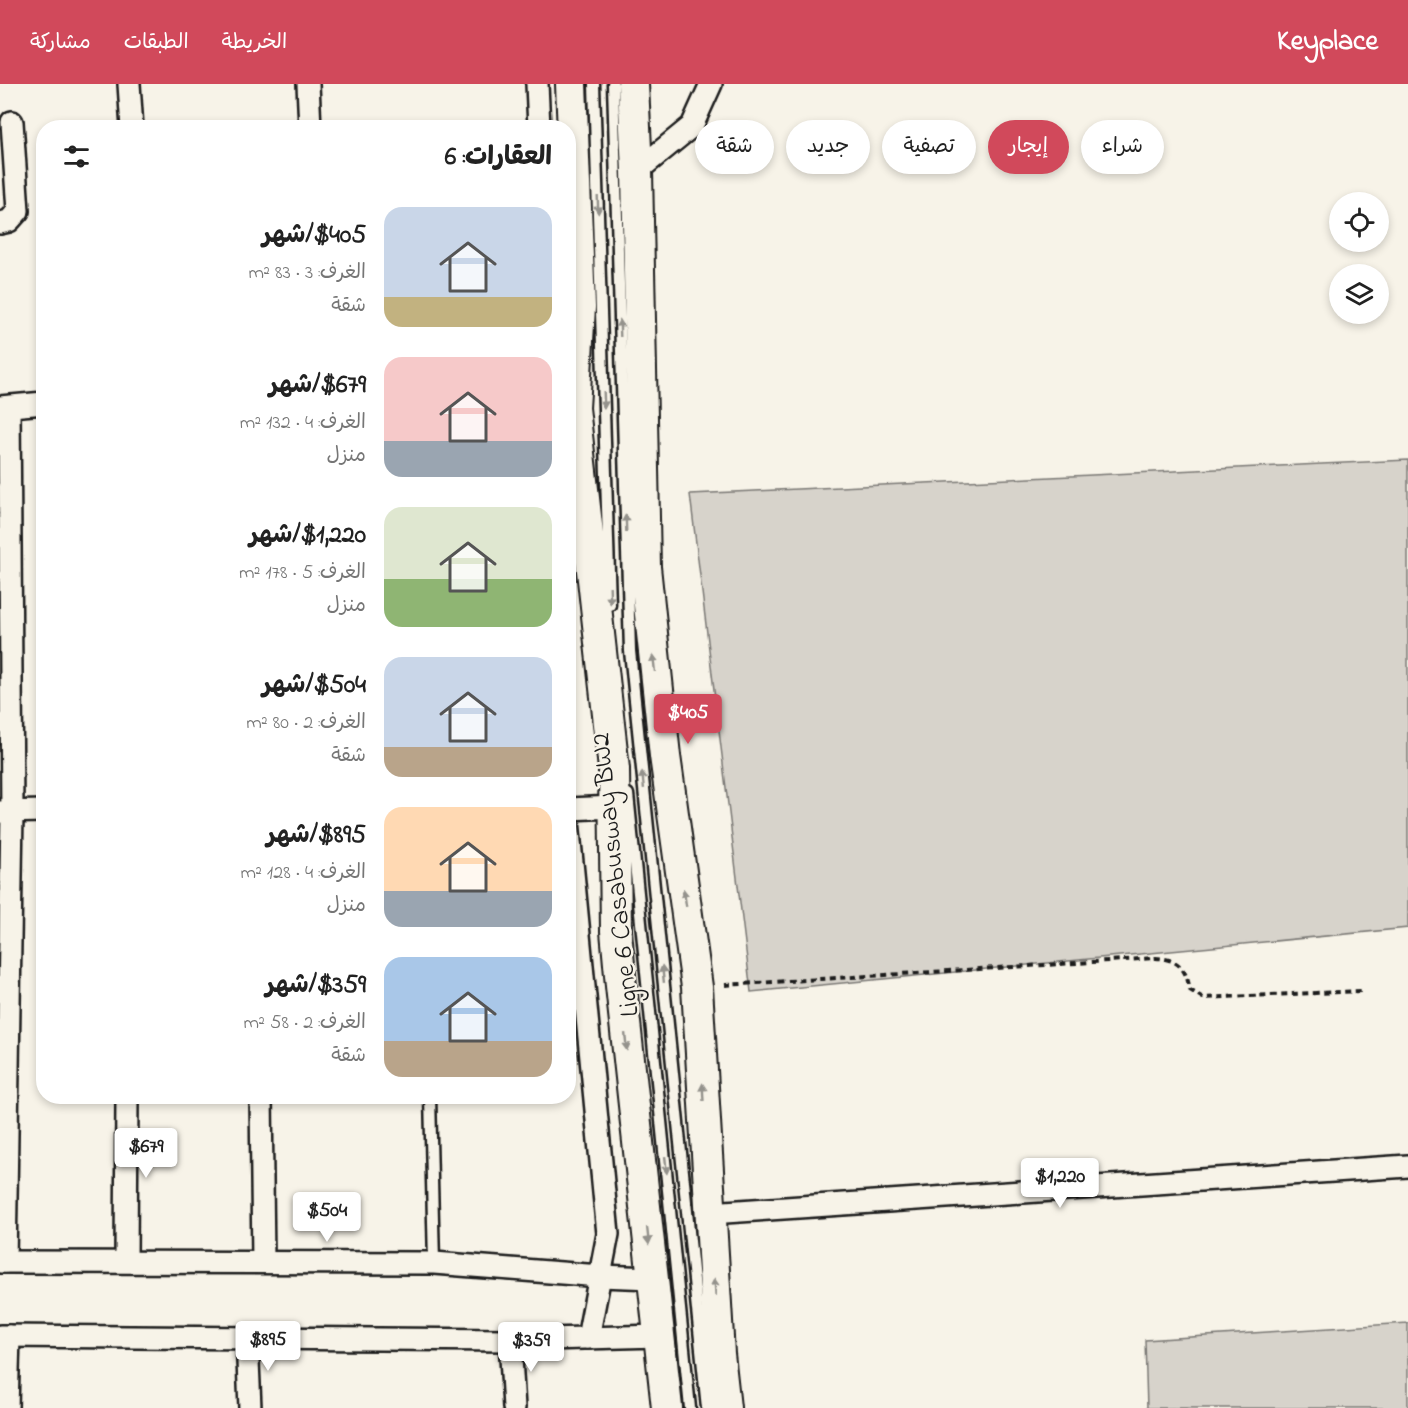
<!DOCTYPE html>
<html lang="ar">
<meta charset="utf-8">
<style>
:root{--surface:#fff;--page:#f2f2f2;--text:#222;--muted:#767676;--accent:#d1495b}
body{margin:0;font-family:"Indie Flower","Playpen Sans Arabic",sans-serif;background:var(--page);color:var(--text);direction:rtl;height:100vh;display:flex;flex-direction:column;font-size:22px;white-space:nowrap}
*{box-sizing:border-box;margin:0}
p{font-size:20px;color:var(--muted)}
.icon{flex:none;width:33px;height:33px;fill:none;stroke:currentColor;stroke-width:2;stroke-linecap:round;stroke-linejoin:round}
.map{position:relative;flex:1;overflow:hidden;direction:ltr}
.drawer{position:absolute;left:36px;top:36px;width:540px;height:984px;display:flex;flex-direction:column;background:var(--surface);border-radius:24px;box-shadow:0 3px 9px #0003;direction:rtl}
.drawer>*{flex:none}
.banner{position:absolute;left:594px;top:36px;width:570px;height:54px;direction:rtl;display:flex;gap:12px}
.fabs{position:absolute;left:1329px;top:108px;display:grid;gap:12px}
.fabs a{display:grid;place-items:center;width:60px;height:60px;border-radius:50%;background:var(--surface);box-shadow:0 3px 9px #0003;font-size:30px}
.price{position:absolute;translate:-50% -51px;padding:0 14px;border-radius:6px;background:#fff;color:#222;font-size:20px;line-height:39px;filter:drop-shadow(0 2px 3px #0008)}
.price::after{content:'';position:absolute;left:50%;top:36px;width:18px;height:14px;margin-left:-9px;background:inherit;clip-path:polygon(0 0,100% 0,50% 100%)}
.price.active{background:var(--accent);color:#fff}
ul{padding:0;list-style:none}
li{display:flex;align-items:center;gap:18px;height:150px;padding:0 24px}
li span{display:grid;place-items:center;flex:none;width:168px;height:120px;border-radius:18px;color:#555}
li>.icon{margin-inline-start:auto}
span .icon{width:72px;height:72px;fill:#fffc;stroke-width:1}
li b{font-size:26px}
h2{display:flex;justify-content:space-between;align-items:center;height:72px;padding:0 24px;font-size:26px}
.pill{padding:0 21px;border-radius:27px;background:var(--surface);box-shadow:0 3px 9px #0003;font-size:21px;line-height:54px}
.pill.active{background:var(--accent);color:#fff}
header{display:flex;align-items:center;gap:36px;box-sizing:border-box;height:84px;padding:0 30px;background:var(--accent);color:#fff}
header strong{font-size:28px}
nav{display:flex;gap:33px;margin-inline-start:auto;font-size:21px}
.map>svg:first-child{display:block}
</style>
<header>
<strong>Keyplace</strong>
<nav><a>الخريطة</a><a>الطبقات</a><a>مشاركة</a></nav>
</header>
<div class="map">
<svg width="1408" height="1324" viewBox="0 0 1408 1324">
<rect width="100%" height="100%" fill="#f7f3e8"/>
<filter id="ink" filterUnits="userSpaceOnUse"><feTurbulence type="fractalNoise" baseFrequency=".0167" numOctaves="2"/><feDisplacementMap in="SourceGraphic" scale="12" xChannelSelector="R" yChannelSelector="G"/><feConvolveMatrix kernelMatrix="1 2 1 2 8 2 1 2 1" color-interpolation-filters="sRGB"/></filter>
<g filter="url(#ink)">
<!-- green -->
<g fill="#d7d3cb" stroke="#7a7874" stroke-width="1.5">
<path d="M 1408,376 L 1408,844 L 751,908 L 690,410 Z"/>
<path d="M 1408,1239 L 1408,1324 L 1147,1324 L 1145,1256 Z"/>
</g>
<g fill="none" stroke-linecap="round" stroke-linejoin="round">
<defs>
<g id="service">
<path d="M 594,0 L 610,521"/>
<path d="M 613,0 L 630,567 L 707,1324"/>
<path d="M 628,710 L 690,1324"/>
<path d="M 430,1012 L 434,1179"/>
</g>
<g id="minor">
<path d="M 129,0 L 132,44"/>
<path d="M 308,0 L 310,44"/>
<path d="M 537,0 L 539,44"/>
<path d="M 637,87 L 692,42 L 711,0"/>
<path d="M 0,139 L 9,137 L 18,127 L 12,38"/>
<path d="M 0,323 L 44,319"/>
<path d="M 568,725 L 615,723"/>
<path d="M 0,728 L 44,727"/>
<path d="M 568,737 L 608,1150 L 588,1254"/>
<path d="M 261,1012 L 263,1177"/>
<path d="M 710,1129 L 1408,1082"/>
<path d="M 126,1177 L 127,1012"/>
<path d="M 0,1178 L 434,1179 L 600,1192 L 653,1194"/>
<path d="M 5,1178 L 12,728 L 9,323"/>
<path d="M 0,1252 L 510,1256 L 659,1252"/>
<path d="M 247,1253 L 250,1324"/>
<path d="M 510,1256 L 514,1324"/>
<path d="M 7,1324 L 9,1252"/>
</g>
<g id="secondary">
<path d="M 571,0 L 580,223 L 574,324 L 614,685 L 616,847 L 621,902 L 667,1324"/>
<path d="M 633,0 L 637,87 L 645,483 L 665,672 L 697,903 L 719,1270 L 725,1324"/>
</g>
</defs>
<!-- service casing -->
<use href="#service" stroke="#1c1c1c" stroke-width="15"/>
<!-- minor casing -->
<use href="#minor" stroke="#1c1c1c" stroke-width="26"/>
<!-- secondary casing -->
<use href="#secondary" stroke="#1c1c1c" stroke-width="34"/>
<!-- path -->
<path stroke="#1c1c1c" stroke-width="4" stroke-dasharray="6 4.5" stroke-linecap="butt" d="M 725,901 L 1156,874 C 1179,875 1186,885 1190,906 L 1203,914 L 1361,907"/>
<!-- service -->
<use href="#service" stroke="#f7f3e8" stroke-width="10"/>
<!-- minor -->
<use href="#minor" stroke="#f7f3e8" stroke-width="21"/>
<!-- secondary -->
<use href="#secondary" stroke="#f7f3e8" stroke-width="30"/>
</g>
<!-- one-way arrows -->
<defs><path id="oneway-solid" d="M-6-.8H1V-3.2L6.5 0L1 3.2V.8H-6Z" transform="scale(1.5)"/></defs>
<g fill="#94928c">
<use href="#oneway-solid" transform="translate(598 121) rotate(88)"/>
<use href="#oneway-solid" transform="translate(620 244) rotate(-92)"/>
<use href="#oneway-solid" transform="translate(604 316) rotate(88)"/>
<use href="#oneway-solid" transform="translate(626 439) rotate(-92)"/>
<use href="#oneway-solid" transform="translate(610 511) rotate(88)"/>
<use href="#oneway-solid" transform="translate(654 579) rotate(-96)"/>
<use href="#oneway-solid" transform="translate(643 696) rotate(-96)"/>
<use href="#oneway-solid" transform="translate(685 814) rotate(-98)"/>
<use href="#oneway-solid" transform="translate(663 890) rotate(-96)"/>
<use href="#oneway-solid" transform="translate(626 958) rotate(84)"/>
<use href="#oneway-solid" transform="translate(703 1008) rotate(-93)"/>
<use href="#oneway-solid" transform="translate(666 1081) rotate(84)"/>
<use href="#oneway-solid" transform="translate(648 1152) rotate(84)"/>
<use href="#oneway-solid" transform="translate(715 1203) rotate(-94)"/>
</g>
</g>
<g text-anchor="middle" stroke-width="5" stroke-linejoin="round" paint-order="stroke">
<!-- street labels -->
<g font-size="27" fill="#1c1c1c" stroke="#f7f3e8">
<text transform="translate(614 791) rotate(-96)" y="9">Ligne 6 Casabusway BW2</text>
</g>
</g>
</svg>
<div class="fabs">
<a><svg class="icon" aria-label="locate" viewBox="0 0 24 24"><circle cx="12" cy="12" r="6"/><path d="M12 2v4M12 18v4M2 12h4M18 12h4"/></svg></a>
<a><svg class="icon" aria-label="layers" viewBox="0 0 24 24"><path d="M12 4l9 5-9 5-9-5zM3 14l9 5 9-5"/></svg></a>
</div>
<b class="price active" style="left:688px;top:661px">$405</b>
<b class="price" style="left:146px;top:1095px">$679</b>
<b class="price" style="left:1060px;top:1125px">$1,220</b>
<b class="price" style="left:327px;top:1159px">$504</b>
<b class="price" style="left:268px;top:1288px">$895</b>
<b class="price" style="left:531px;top:1289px">$359</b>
<div class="banner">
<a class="pill">شراء</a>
<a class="pill active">إيجار</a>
<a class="pill">تصفية</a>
<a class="pill">جديد</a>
<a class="pill">شقة</a>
</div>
<section class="drawer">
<h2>العقارات: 6<svg class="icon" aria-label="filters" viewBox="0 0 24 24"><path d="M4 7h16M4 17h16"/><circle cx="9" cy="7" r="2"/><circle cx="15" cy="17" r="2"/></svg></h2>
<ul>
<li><span style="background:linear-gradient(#c9d6e8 75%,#c2b280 0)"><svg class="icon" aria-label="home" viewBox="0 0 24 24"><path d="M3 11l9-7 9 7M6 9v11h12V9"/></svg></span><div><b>$405/شهر</b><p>الغرف: 3 · 83 m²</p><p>شقة</p></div></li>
<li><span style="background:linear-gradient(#f6c9c9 70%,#9aa5b1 0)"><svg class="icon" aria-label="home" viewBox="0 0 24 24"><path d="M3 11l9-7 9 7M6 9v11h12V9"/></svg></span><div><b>$679/شهر</b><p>الغرف: 4 · 132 m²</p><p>منزل</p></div></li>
<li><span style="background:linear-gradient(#dfe7d0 60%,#8fb573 0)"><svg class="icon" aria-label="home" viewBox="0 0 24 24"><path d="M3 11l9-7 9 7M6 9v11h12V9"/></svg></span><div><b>$1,220/شهر</b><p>الغرف: 5 · 178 m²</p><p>منزل</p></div></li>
<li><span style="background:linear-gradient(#c9d6e8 75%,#b9a48a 0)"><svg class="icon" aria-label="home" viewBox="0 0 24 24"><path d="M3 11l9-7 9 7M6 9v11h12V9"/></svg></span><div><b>$504/شهر</b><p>الغرف: 2 · 80 m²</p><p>شقة</p></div></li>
<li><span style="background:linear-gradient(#ffd9b3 70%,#9aa5b1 0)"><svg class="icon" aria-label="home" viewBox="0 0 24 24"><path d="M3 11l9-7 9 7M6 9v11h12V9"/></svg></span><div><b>$895/شهر</b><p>الغرف: 4 · 128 m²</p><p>منزل</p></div></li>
<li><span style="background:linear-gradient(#a9c7e8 70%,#b9a48a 0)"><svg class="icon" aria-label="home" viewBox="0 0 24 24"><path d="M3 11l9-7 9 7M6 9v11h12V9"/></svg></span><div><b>$359/شهر</b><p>الغرف: 2 · 58 m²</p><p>شقة</p></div></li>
</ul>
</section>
</div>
